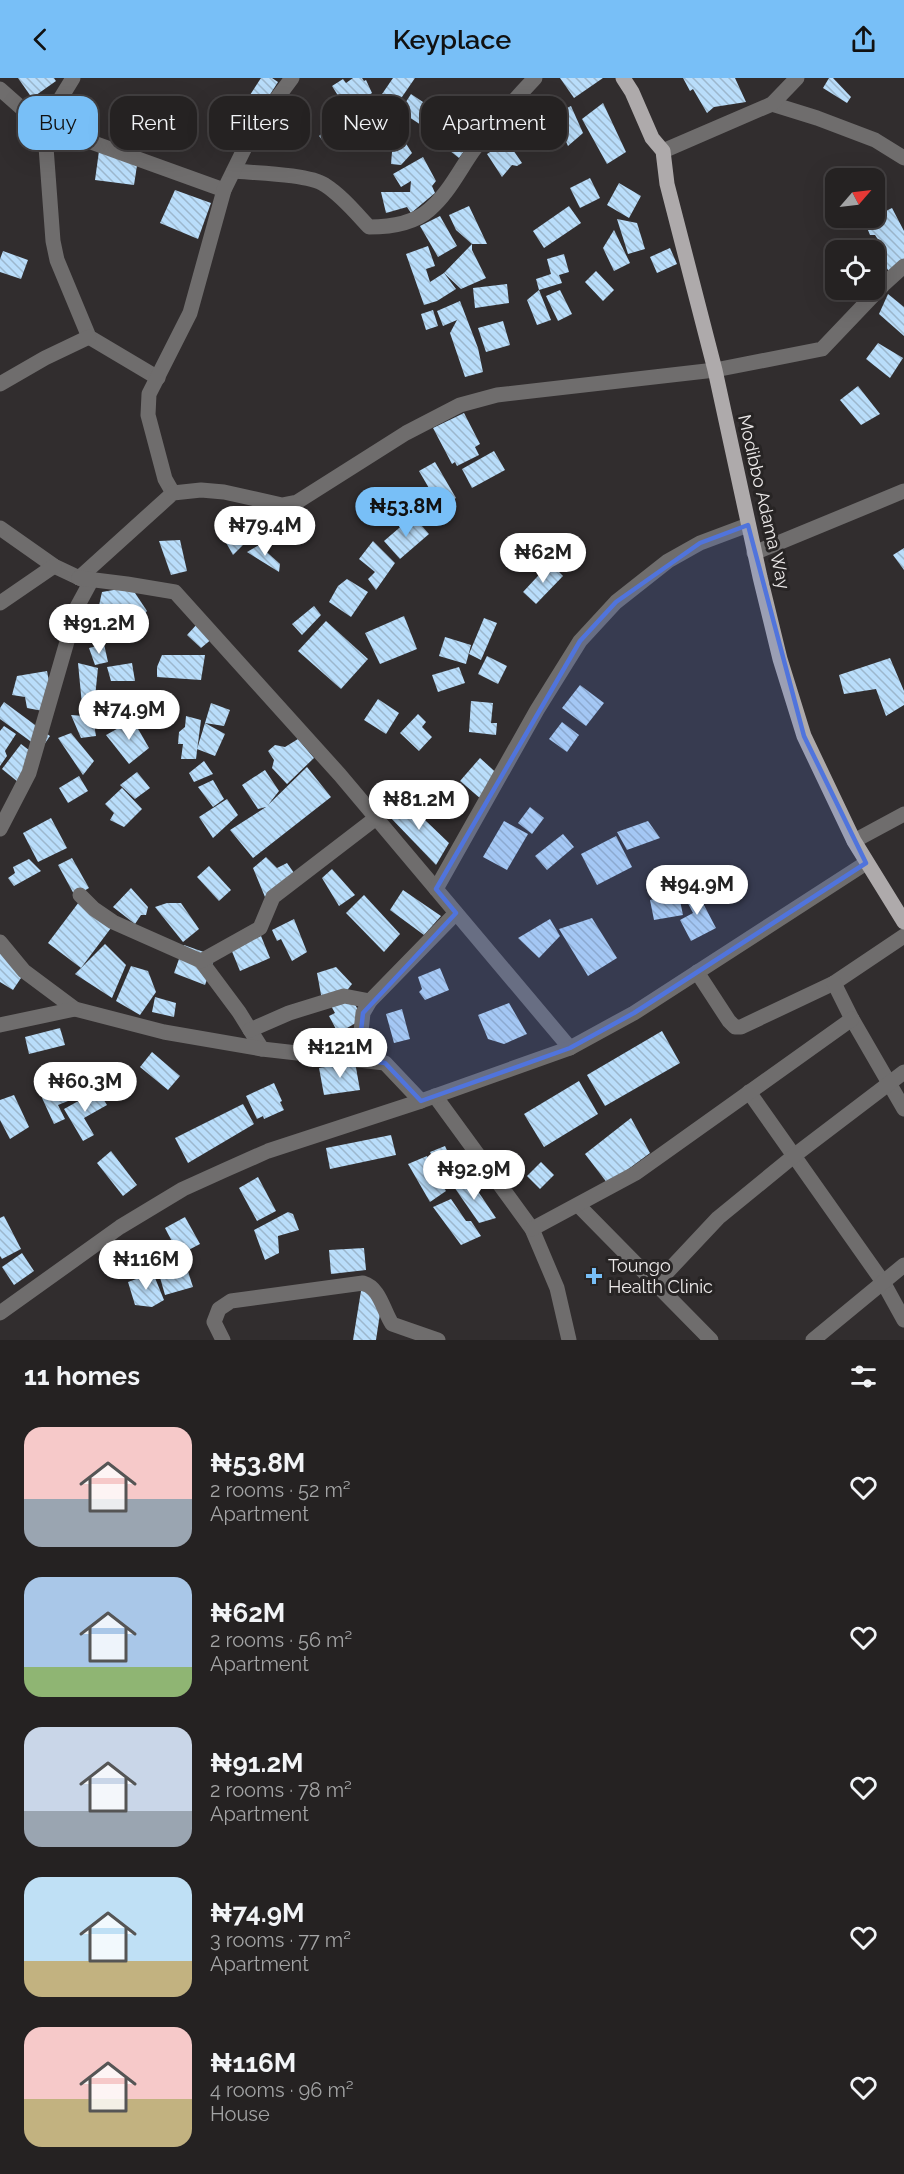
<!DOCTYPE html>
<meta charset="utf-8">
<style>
:root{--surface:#252222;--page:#312f2f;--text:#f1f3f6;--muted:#a3a4a5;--line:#423f40;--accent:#78bff7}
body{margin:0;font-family:Raleway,sans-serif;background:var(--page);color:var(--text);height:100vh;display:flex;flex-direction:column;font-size:22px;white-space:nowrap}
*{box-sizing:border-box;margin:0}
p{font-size:20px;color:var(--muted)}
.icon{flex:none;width:33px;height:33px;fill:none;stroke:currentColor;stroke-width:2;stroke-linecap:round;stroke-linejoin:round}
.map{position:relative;height:1262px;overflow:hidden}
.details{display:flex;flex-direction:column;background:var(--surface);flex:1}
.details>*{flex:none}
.top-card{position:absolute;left:18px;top:18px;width:600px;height:54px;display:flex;gap:12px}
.needle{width:39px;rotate:62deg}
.fabs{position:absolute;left:825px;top:90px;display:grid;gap:12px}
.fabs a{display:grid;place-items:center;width:60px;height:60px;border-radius:12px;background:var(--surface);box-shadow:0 6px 24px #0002,0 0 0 2px var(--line);font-size:30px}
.price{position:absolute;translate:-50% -51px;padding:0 14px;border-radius:21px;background:#fff;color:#222;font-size:20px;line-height:39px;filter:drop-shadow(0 2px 3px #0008)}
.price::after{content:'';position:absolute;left:50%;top:36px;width:18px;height:14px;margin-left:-9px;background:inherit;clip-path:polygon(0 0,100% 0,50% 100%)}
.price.current{background:var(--accent);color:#111}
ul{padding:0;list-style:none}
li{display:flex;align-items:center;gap:18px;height:150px;padding:0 24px}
li span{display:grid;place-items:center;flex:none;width:168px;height:120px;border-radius:18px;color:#555}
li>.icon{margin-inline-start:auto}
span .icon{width:72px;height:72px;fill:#fffc;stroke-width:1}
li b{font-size:26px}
h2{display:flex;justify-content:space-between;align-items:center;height:72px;padding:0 24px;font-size:26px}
.tag{padding:0 21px;border-radius:18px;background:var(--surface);box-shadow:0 6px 24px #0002,0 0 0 2px var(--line);font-size:21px;line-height:54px}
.tag.current{background:var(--accent);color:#111}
header{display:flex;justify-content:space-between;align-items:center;height:78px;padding:0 24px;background:var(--accent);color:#111;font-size:27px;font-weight:600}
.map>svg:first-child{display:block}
</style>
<header><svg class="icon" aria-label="back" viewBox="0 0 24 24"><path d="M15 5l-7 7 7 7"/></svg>Keyplace<svg class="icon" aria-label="share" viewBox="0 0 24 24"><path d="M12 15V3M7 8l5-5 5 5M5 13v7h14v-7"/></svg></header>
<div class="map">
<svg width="904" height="1262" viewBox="0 0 904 1262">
<defs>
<pattern id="building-back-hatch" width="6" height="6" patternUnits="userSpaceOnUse" patternTransform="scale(1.5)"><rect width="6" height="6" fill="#b9ddfa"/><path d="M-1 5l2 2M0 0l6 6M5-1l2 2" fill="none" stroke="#9cb7cd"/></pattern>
</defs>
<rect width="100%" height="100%" fill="#312d2e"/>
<!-- building -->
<g fill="url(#building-back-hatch)">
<path d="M 18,0 L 54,0 L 56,3 L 32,20 Z"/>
<path d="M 261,0 L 272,0 L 278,4 L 262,29 L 248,20 Z"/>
<path d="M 353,0 L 362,0 L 364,3 L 366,2 L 372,15 L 356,25 L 359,29 L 359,24 L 371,17 L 396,50 L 373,64 L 369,58 L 365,61 L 332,8 L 343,1 L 346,5 Z"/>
<path d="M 393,0 L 415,0 L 393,32 L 378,22 Z"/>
<path d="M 560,0 L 603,0 L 574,20 Z"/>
<path d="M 683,0 L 735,0 L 746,24 L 714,29 L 707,35 L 693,11 L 690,13 Z"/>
<path d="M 829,0 L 833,0 L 851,19 L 847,25 L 823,10 Z"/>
<path d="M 411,16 L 426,26 L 430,20 L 446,31 L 435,47 L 432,44 L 427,51 L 400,33 Z"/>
<path d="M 603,25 L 626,74 L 607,86 L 582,41 Z"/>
<path d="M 571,28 L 583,55 L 568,68 L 554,36 Z"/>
<path d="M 449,35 L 471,54 L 464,65 L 465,72 L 459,80 L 431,58 Z"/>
<path d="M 340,40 L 349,50 L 327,68 L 319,58 Z"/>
<path d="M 398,61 L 405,64 L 412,75 L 401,87 L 391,86 L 392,74 Z"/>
<path d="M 507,63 L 522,85 L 517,88 L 512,87 L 502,99 L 487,76 Z"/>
<path d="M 99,73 L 138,81 L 134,107 L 95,102 Z"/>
<path d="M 423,79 L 436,103 L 432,108 L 435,115 L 411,135 L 407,129 L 386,135 L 381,114 L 410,114 L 411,103 L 401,109 L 393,96 Z"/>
<path d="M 590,100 L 600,120 L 580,130 L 570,110 Z"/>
<path d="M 619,105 L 641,118 L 629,140 L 607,127 Z"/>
<path d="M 175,112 L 211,125 L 198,161 L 160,145 Z"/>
<path d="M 469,128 L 487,166 L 472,166 L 472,172 L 486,200 L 461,211 L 444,195 L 472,166 L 456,152 L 449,137 Z"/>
<path d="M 569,128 L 581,145 L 544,170 L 533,153 Z"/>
<path d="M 882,128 L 884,134 L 892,130 L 904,153 L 904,181 L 889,194 L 876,170 L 879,167 L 879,163 L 875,157 L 870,157 L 863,140 L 874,140 L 874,133 Z"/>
<path d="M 440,138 L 457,168 L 438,179 L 420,148 Z"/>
<path d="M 617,141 L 637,145 L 645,171 L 628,176 Z"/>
<path d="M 614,152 L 630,185 L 614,193 L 603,170 Z"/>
<path d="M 428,168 L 435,188 L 426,191 L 430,204 L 444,195 L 456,211 L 437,223 L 424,227 L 406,176 Z"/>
<path d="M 670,170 L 677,186 L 657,195 L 650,179 Z"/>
<path d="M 3,173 L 28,182 L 21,201 L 0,194 L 0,181 Z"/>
<path d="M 564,176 L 569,194 L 559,197 L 562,205 L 539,212 L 536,201 L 551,196 L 547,181 Z"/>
<path d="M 596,193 L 614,212 L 603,223 L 585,204 Z"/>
<path d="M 507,206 L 509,225 L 475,230 L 473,210 Z"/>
<path d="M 539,212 L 551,242 L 537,247 L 527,222 Z"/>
<path d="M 560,212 L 572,236 L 558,243 L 546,218 Z"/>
<path d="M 888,216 L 904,229 L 904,258 L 879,236 Z"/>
<path d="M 460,223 L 478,270 L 483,294 L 465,299 L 450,255 L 457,242 L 443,248 L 437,233 Z"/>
<path d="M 433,232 L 438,248 L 426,252 L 421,236 Z"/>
<path d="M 503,243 L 510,267 L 486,274 L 478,250 Z"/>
<path d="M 878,265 L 903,280 L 890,300 L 866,281 Z"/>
<path d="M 858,308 L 880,336 L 861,347 L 840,322 Z"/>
<path d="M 464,335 L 480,366 L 475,369 L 479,377 L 457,388 L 455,384 L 452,386 L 433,350 Z"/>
<path d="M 494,373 L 505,392 L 472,410 L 462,391 Z"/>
<path d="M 435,384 L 456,420 L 440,429 L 419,393 Z"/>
<path d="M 257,426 L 278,430 L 279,440 L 256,440 Z"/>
<path d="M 413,438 L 429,456 L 400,481 L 384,463 Z"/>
<path d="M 235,453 L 243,467 L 233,477 L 224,461 Z"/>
<path d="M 520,457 L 549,477 L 539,493 L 510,472 Z"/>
<path d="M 180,462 L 187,493 L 171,497 L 159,463 Z"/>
<path d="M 373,463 L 395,485 L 376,512 L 368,501 L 375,494 L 359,481 Z"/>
<path d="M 259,467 L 280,486 L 279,494 L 247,474 Z"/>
<path d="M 904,470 L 904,492 L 893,477 Z"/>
<path d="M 550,485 L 563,498 L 536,526 L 523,514 Z"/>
<path d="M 347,501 L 368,514 L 351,539 L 329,524 L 338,508 Z"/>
<path d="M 131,509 L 147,533 L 128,556 L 93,555 L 102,514 Z"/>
<path d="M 314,528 L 321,537 L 302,557 L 292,546 Z"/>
<path d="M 404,538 L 417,571 L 380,586 L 365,555 Z"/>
<path d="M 484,540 L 497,545 L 481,582 L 469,576 Z"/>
<path d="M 326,543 L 368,581 L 341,611 L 298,573 Z"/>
<path d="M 198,545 L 213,560 L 201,570 L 187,557 Z"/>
<path d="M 445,559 L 471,567 L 466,586 L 439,578 Z"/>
<path d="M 104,566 L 108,584 L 95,587 L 89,570 Z"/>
<path d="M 162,577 L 205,577 L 201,602 L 157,599 L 157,589 Z"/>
<path d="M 487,578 L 507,588 L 498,606 L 478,596 Z"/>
<path d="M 890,580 L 904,613 L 904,627 L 886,638 L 876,611 L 844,616 L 839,597 Z"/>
<path d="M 78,585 L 98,590 L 94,629 L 82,627 Z"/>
<path d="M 132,585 L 135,603 L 111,603 L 107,589 Z"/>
<path d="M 459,589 L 465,605 L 438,614 L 432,597 Z"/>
<path d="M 47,593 L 49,603 L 43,633 L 27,630 L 25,619 L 12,617 L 17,598 Z"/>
<path d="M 580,607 L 604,625 L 586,648 L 562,630 Z"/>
<path d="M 378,621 L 399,635 L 386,656 L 364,642 Z"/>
<path d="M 471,623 L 493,625 L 491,645 L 497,645 L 496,657 L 469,654 Z"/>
<path d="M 4,624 L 50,658 L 41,671 L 0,641 L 0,630 Z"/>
<path d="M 211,625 L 230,632 L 224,648 L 205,645 Z"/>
<path d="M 92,634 L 96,658 L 81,660 L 71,637 L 84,638 Z"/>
<path d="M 418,636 L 426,644 L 422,649 L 432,659 L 419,673 L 400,655 Z"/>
<path d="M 186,638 L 201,642 L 196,681 L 181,681 L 183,666 L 178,666 L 179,654 L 185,649 Z"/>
<path d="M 133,642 L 149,670 L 129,686 L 106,657 Z"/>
<path d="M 562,644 L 579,657 L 567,674 L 549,661 Z"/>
<path d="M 205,645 L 225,656 L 215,678 L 197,671 Z"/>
<path d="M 4,648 L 16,656 L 5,673 L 7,678 L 0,688 L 0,653 Z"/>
<path d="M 71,655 L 94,683 L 83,697 L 58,660 Z"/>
<path d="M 298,661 L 314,680 L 287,706 L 272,690 L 274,682 L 268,673 L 275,667 L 285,669 Z"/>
<path d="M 21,666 L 38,679 L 18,704 L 2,691 Z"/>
<path d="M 480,680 L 501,699 L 481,721 L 460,703 Z"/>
<path d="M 204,683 L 213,696 L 194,704 L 189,695 Z"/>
<path d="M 307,689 L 331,719 L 253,780 L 230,752 L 266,729 L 258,731 L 242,707 L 265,692 L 279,713 L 268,727 Z"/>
<path d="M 137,694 L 150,710 L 135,721 L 120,707 Z"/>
<path d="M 79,698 L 88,713 L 68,725 L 59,710 Z"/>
<path d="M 213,702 L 224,721 L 213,729 L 198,709 Z"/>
<path d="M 122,710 L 142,731 L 124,749 L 110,742 L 114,735 L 105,726 Z"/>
<path d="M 402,720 L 449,765 L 436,787 L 389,738 Z"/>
<path d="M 227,721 L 238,737 L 213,760 L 199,739 Z"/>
<path d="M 530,729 L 544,740 L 532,756 L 518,745 Z"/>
<path d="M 51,740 L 67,770 L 38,784 L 23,755 Z"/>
<path d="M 504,743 L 528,756 L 507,792 L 483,779 Z"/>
<path d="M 648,743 L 660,760 L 627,772 L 617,754 Z"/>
<path d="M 563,756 L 574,769 L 547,792 L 535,778 Z"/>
<path d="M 616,758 L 632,789 L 597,807 L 581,776 Z"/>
<path d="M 266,779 L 277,790 L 287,785 L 294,795 L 265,819 L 253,790 Z"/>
<path d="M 72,780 L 89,810 L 75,818 L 58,787 Z"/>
<path d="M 29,781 L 41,793 L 14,808 L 8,800 L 15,795 L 13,789 Z"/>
<path d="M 209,788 L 231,812 L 219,823 L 197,799 Z"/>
<path d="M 332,791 L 355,817 L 339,828 L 322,800 Z"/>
<path d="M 661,808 L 678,813 L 683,837 L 654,842 L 650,822 L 658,820 Z"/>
<path d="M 694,808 L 716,850 L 691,863 L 680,842 L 693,835 L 682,814 Z"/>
<path d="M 131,810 L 148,829 L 146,837 L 141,837 L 135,846 L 113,829 Z"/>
<path d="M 403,812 L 441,838 L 424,857 L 390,832 Z"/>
<path d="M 85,816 L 117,842 L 81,890 L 48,865 Z"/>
<path d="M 364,817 L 400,856 L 384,874 L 346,835 Z"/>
<path d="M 167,825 L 181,825 L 199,851 L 183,864 L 155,829 Z"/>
<path d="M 592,840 L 617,880 L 588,898 L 559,851 Z"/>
<path d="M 294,841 L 307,874 L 292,883 L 281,861 L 277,863 L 272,852 Z"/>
<path d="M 550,841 L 560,858 L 539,880 L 518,860 Z"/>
<path d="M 261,858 L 270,880 L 240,893 L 231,871 Z"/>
<path d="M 105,866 L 126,887 L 112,920 L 75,896 Z"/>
<path d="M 184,867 L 215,878 L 205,907 L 174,895 Z"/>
<path d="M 2,873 L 27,891 L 13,912 L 0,904 L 0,876 Z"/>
<path d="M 131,888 L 148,893 L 156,914 L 140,937 L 116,923 Z"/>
<path d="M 336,889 L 352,906 L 345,915 L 322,922 L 317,895 Z"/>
<path d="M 440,890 L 449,912 L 425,922 L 419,914 L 422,911 L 418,899 Z"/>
<path d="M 155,919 L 176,925 L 174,939 L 152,934 Z"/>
<path d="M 352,921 L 363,941 L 338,955 L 329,938 L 335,935 L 330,926 Z"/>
<path d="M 509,925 L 527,956 L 504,966 L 488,961 L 478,937 Z"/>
<path d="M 402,931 L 410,961 L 394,965 L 386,936 Z"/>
<path d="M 60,950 L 65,967 L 29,976 L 25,959 Z"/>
<path d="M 662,953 L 680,985 L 605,1028 L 587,997 Z"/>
<path d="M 152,974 L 180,998 L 168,1012 L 140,989 Z"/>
<path d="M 355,984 L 360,1012 L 324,1017 L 319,990 Z"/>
<path d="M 91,1000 L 96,1010 L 76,1019 L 71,1009 Z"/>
<path d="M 579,1003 L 598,1036 L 544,1069 L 524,1036 Z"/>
<path d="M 274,1005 L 282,1023 L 280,1024 L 284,1032 L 264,1041 L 263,1038 L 257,1041 L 246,1018 Z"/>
<path d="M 68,1010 L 73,1021 L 58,1027 L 65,1041 L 54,1046 L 42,1020 Z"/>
<path d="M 98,1012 L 107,1027 L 84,1040 L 94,1057 L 83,1063 L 64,1031 Z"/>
<path d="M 14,1017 L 29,1049 L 10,1061 L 0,1042 L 0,1022 Z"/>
<path d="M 243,1026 L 254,1046 L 188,1085 L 175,1060 Z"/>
<path d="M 631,1040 L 650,1075 L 608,1106 L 585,1076 Z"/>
<path d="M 391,1057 L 396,1077 L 330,1091 L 326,1070 Z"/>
<path d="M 445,1068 L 456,1092 L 445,1098 L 430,1074 Z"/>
<path d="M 111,1073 L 137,1107 L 123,1118 L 97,1085 Z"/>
<path d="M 427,1078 L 446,1113 L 430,1124 L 408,1086 Z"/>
<path d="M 541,1084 L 554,1097 L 540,1111 L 527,1098 Z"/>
<path d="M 258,1099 L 276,1133 L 257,1143 L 239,1110 Z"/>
<path d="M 463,1101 L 473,1106 L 496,1140 L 479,1145 L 452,1106 Z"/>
<path d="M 451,1121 L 466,1143 L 471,1143 L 481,1158 L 461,1167 L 433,1129 Z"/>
<path d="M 288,1134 L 293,1136 L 299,1152 L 278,1158 L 279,1175 L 265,1182 L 254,1152 Z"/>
<path d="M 4,1138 L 21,1171 L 2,1181 L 0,1178 L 0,1140 Z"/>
<path d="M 185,1139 L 200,1166 L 179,1177 L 165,1150 Z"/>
<path d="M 364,1170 L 366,1192 L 331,1196 L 329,1172 Z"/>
<path d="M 22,1175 L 34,1193 L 14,1207 L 2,1189 Z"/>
<path d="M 184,1181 L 193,1209 L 165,1217 L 157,1189 Z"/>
<path d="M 153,1195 L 164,1222 L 152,1229 L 135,1227 L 128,1204 Z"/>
<path d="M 361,1213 L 383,1216 L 376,1262 L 353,1262 Z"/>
</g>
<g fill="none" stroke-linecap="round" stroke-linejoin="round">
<!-- minor -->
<g stroke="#6f6d6d" stroke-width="15">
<path d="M 73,0 L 43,49 L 66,55 L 224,112"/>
<path d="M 0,11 L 43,49 L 46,69 L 53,163 L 57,182 L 89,259 L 158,300"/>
<path d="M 772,26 L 817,40 L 875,62 L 904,80"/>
<path d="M 663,73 L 772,26 L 797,0"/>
<path d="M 234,93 C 255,95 309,96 325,107 C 342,118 355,134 369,149 C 389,149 413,146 429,132 C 448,116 459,93 473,73 C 492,47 513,23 535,0"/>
<path d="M 0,306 L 45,280 L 89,259"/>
<path d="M 173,415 L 165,401 L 148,337 L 149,316 L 190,235 L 224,112 L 254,51 L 292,0"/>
<path d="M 0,450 L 54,488 L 90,505 L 77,529 L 29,695 L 0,751"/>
<path d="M 754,475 L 904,413"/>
<path d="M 79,500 L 173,415 L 201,412 L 224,414 L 282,427 L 297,424 L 406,355 L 460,327 L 497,317 L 715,292 L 822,271 L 883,207 L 904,188"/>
<path d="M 79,500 L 127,506 L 175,514 L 340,697 L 570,970"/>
<path d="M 0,525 L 54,488"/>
<path d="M 854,763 L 904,736"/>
<path d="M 436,811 L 537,632 L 580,563 L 616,524 L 668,483 L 700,465 L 748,447"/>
<path d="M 80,817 L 94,831 L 113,844 L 201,883 L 239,934 L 262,971"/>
<path d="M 0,864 L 24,893 L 75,931 L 164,954 L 262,971 L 385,985 L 421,1023"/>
<path d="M 201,883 L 260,850 L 273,819 L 376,740"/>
<path d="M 697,894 L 729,943 L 735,949 L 741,949 L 834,905 L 904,858"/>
<path d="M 834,905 L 852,941 L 904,1031"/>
<path d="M 0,947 L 75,931"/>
<path d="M 250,952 L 289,935 L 344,918 L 370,923"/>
<path d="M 358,981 L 363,935 L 370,923 L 456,835"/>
<path d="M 749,1014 L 883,1204 L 904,1242"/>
<path d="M 435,1018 L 532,1151 L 557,1210 L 569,1262"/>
<path d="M 578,1127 L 711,1262"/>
<path d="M 532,1151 L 636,1095 L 852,941"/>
<path d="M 656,1206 L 718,1140 L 795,1077 L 904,994"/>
<path d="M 0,1235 L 120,1149 L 183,1111 L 225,1092 L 268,1073 L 421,1023 L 570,970 L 634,935 L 866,785"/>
<path d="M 223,1262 L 214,1244 L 219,1231 L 231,1223 L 363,1205 C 380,1210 383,1232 392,1246 L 438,1262"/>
<path d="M 813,1262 L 904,1187"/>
</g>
<!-- major -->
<path stroke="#aeaaab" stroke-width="15" d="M 623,0 L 632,14 L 652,60 L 663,73 L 667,106 L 715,292 L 760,499 L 780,581 L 804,658 L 854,763 L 904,844"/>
</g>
<!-- marked area -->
<path fill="#5074dc" fill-opacity="0.2" stroke="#5074dc" stroke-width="4.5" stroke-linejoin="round" d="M 748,447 L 804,658 L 866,785 L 634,935 L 570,970 L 421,1023 L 385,985 L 358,981 L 363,935 L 456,835 L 436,811 L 580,563 L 616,524 L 700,465 Z"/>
<!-- markers -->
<path fill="#78bff7" stroke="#272424" stroke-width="2" d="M591 1189h6v6h6v6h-6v6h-6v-6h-6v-6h6z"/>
<g text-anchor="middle" stroke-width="6" stroke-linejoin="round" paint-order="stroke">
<!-- street labels -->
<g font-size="18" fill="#ebe8e8" stroke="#272424">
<text transform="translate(764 424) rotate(77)" y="6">Modibbo Adama Way</text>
</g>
<!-- poi labels -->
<g font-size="18" fill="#ebe8e8" stroke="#272424" text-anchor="start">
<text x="608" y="1194">Toungo<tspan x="608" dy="21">Health Clinic</tspan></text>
</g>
</g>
</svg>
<div class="fabs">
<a><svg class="needle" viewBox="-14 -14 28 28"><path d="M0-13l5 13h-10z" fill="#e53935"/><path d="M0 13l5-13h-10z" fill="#a3a4a5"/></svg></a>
<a><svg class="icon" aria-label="locate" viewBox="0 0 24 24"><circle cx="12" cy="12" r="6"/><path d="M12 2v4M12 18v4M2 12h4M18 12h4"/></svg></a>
</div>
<b class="price current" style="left:406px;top:460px">₦53.8M</b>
<b class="price" style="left:265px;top:479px">₦79.4M</b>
<b class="price" style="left:543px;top:506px">₦62M</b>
<b class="price" style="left:99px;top:577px">₦91.2M</b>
<b class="price" style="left:129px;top:663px">₦74.9M</b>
<b class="price" style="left:419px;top:753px">₦81.2M</b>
<b class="price" style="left:697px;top:838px">₦94.9M</b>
<b class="price" style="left:340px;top:1001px">₦121M</b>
<b class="price" style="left:85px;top:1035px">₦60.3M</b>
<b class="price" style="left:474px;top:1123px">₦92.9M</b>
<b class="price" style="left:146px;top:1213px">₦116M</b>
<div class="top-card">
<a class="tag current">Buy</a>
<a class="tag">Rent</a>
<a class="tag">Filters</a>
<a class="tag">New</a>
<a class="tag">Apartment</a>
</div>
</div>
<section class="details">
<h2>11 homes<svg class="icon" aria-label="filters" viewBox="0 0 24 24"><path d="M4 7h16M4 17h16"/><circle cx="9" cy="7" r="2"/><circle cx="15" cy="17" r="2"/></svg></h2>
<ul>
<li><span style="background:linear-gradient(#f6c9c9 60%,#9aa5b1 0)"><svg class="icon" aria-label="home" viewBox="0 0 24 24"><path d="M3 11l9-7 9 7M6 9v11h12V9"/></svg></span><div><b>₦53.8M</b><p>2 rooms · 52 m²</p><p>Apartment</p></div><svg class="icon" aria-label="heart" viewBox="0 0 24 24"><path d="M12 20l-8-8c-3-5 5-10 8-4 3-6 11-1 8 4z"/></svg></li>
<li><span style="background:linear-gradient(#a9c7e8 75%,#8fb573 0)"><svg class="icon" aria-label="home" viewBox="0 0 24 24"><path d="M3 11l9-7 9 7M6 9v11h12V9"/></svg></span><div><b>₦62M</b><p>2 rooms · 56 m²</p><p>Apartment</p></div><svg class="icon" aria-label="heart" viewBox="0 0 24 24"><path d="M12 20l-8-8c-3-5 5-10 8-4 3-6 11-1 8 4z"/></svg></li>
<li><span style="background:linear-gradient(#c9d6e8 70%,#9aa5b1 0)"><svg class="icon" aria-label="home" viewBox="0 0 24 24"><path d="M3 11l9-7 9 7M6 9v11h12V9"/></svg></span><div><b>₦91.2M</b><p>2 rooms · 78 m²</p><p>Apartment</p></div><svg class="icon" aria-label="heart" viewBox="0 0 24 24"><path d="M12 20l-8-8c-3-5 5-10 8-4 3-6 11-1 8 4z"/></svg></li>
<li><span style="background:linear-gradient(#bfe0f5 70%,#c2b280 0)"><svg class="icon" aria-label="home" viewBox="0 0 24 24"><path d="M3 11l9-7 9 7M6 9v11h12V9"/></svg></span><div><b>₦74.9M</b><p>3 rooms · 77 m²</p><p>Apartment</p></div><svg class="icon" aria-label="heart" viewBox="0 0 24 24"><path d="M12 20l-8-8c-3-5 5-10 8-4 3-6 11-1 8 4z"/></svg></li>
<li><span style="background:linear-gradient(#f6c9c9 60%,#c2b280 0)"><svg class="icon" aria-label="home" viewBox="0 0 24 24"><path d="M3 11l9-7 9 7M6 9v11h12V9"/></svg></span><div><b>₦116M</b><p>4 rooms · 96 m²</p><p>House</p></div><svg class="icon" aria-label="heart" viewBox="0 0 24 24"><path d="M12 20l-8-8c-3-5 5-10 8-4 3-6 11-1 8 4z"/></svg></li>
</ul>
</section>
